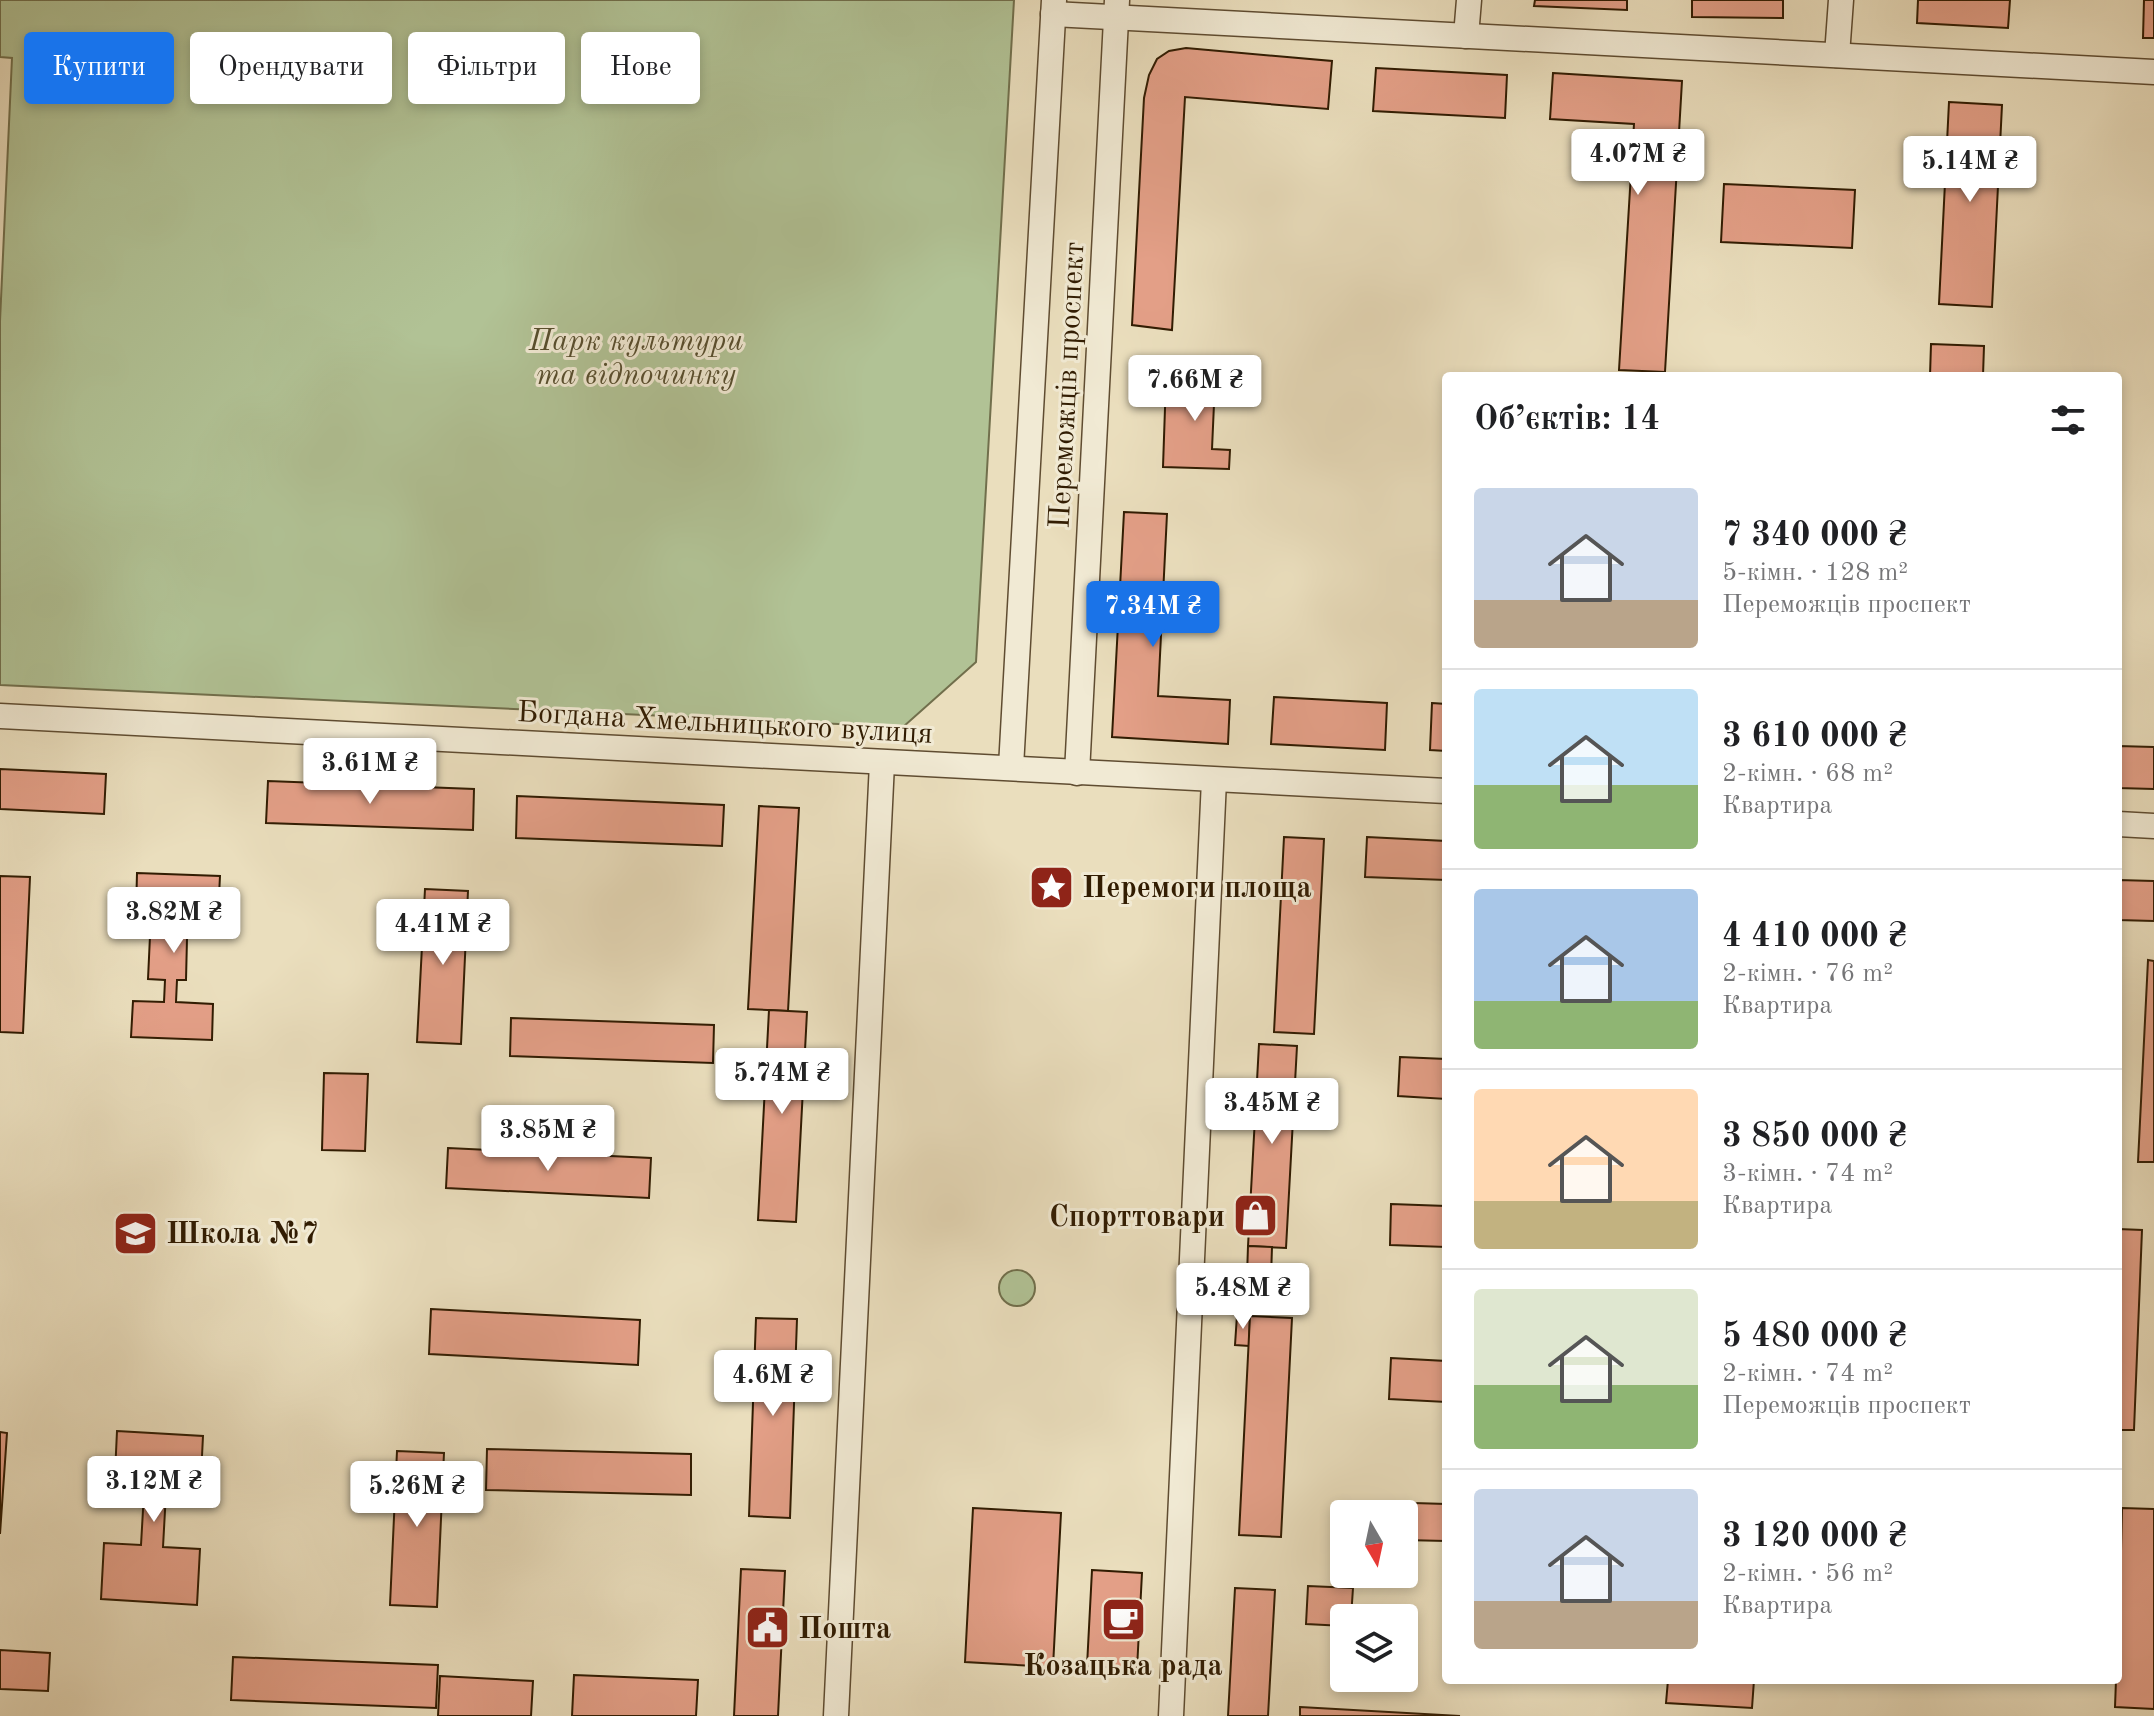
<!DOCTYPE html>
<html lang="uk">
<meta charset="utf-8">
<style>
:root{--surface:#fff;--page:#f2f2f2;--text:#202124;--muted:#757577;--line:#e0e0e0;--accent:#1a73e8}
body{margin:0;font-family:"Old Standard TT",serif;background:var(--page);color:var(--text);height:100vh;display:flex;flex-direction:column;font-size:30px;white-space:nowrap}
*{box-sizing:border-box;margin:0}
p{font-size:26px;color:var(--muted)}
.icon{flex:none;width:44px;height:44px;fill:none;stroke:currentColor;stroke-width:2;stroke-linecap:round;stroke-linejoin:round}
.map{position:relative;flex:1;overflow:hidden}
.panel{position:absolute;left:1442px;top:372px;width:680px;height:1312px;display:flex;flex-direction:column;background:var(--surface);border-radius:8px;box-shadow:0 4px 12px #0003}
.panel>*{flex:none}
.banner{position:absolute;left:24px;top:32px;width:760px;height:72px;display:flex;gap:16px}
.needle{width:52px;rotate:171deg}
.controls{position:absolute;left:1330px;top:1500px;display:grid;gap:16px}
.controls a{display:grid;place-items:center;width:88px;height:88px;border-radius:8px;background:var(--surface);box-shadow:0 4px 12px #0003;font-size:40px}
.price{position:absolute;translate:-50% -68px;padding:0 18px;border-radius:8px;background:#fff;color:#222;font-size:26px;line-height:52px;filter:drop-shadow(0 2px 4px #0008)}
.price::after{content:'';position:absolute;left:50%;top:48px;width:24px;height:18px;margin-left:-12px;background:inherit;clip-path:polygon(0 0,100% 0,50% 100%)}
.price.current{background:var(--accent);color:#fff}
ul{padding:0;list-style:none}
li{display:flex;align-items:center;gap:24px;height:200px;padding:0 32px}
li+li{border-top:2px solid var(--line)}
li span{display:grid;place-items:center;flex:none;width:224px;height:160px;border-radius:8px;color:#555}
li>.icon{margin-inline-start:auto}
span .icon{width:96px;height:96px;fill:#fffc;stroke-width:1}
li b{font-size:34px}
h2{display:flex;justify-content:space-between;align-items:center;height:96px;padding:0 32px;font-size:34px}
.tag{padding:0 28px;border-radius:8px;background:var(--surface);box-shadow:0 4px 12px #0003;font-size:28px;line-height:72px}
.tag.current{background:var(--accent);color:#fff}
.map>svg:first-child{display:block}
</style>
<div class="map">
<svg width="2154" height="1716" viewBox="0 0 2154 1716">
<rect width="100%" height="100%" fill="#eadebd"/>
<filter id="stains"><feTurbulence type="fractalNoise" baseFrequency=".0025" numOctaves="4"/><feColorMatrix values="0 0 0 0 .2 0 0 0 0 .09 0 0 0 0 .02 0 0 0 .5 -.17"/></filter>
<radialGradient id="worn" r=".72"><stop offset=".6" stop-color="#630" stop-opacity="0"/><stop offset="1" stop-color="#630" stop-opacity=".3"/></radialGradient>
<!-- green -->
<g fill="#b1c295" stroke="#716f4c" stroke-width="2">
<path d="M 0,0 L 1014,0 L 976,662 L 903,727 L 0,685 L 0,321 L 12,58 L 0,57 Z"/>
<circle cx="1017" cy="1288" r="18"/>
</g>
<!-- building -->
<g fill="#e39f87" stroke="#311c02" stroke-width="2">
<path d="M 1535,0 L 1627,0 L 1627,10 L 1534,6 Z"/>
<path d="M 1692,0 L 1783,0 L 1783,18 L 1692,17 Z"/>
<path d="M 1918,0 L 2010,0 L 2008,28 L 1917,23 Z"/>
<path d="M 2144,0 L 2154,0 L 2154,38 L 2143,38 Z"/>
<path d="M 1186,48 L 1332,61 L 1328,109 L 1185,97 L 1172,330 L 1132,325 L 1144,98 L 1149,75 L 1157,59 L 1169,51 Z"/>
<path d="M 1376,68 L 1507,75 L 1505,118 L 1373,111 Z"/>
<path d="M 1553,73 L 1682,81 L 1665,372 L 1619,370 L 1634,124 L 1550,119 Z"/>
<path d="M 1949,102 L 2002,105 L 1992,307 L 1939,304 Z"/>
<path d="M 1724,184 L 1855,190 L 1852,248 L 1721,242 Z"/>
<path d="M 1931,344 L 1984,346 L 1983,376 L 1930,376 Z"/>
<path d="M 1166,379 L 1238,381 L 1237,405 L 1214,404 L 1212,449 L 1230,450 L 1229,469 L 1163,467 Z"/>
<path d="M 1124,512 L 1167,514 L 1158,696 L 1230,700 L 1228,744 L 1112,737 Z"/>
<path d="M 1274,697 L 1387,703 L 1385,750 L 1271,744 Z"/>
<path d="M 1432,703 L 1446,704 L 1446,751 L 1430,750 Z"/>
<path d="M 2118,746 L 2154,747 L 2154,789 L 2118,788 Z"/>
<path d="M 0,769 L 106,774 L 104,814 L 0,809 Z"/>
<path d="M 268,781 L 474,789 L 473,830 L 266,823 Z"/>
<path d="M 517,796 L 724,805 L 722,846 L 516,838 Z"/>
<path d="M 759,806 L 799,808 L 788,1011 L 748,1009 Z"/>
<path d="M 1284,837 L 1324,839 L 1314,1034 L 1274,1032 Z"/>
<path d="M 1367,837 L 1446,841 L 1446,880 L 1365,877 Z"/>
<path d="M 137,873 L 220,876 L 218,916 L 181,915 L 180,937 L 187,938 L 186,980 L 177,980 L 176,1002 L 213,1004 L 212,1040 L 131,1037 L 133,1001 L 164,1002 L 165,980 L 148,979 L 150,936 L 166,937 L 167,914 L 136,913 Z"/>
<path d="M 0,876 L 30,877 L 23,1033 L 0,1032 Z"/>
<path d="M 2118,880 L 2154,881 L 2154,921 L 2118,920 Z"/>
<path d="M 425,889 L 468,891 L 461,1044 L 417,1042 Z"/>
<path d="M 2148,960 L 2154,961 L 2154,1162 L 2138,1162 Z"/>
<path d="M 769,1010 L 807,1012 L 796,1222 L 758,1220 Z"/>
<path d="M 511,1018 L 714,1025 L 713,1063 L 510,1056 Z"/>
<path d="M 1259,1044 L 1297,1046 L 1286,1248 L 1248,1246 Z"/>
<path d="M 1400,1057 L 1446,1059 L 1446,1099 L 1398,1096 Z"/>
<path d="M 324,1073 L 368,1074 L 365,1151 L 322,1150 Z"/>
<path d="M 448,1148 L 651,1158 L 649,1198 L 446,1188 Z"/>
<path d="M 1391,1204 L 1446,1206 L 1446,1247 L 1390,1245 Z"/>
<path d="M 2118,1229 L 2142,1230 L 2134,1430 L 2118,1430 Z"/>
<path d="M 1248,1246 L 1272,1247 L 1271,1278 L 1247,1276 Z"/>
<path d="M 431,1309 L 640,1320 L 638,1365 L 429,1354 Z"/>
<path d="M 1237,1315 L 1250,1316 L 1249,1346 L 1235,1345 Z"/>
<path d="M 1250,1316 L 1292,1318 L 1281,1537 L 1239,1535 Z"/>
<path d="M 756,1318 L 797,1319 L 790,1518 L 749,1516 Z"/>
<path d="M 1391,1358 L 1446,1361 L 1446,1402 L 1389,1399 Z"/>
<path d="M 117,1431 L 203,1436 L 201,1476 L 167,1474 L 163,1547 L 200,1549 L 197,1605 L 101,1599 L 104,1543 L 141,1545 L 145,1475 L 115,1474 Z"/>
<path d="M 0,1432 L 7,1433 L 0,1534 Z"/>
<path d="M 487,1449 L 691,1454 L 691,1495 L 486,1490 Z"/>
<path d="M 397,1451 L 444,1453 L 437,1607 L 390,1605 Z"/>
<path d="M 1381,1502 L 1446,1504 L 1446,1541 L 1404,1540 L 1404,1514 L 1381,1514 Z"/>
<path d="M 973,1508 L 1061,1513 L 1053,1667 L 965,1662 Z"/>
<path d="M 2122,1508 L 2154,1509 L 2154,1709 L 2115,1707 L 2116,1680 L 2118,1680 Z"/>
<path d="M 741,1569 L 785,1571 L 778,1716 L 734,1716 Z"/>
<path d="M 1092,1570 L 1142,1573 L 1137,1669 L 1087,1666 Z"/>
<path d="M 1308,1586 L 1353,1588 L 1351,1618 L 1344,1618 L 1344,1626 L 1306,1624 Z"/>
<path d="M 1235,1588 L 1275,1590 L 1268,1716 L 1228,1716 Z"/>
<path d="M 0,1650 L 50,1653 L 48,1691 L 0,1689 Z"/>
<path d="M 233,1657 L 438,1665 L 436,1708 L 231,1700 Z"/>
<path d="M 574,1675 L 698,1680 L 696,1716 L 572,1716 Z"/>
<path d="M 440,1676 L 533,1681 L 531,1716 L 438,1716 Z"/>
<path d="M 1668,1680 L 1754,1680 L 1752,1708 L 1666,1703 Z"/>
<path d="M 1300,1707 L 1460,1716 L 1300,1716 Z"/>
</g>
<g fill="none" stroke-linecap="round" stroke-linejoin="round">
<defs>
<g id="minor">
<path d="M 1053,14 L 2154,72"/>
<path d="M 1466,36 L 1469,0"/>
<path d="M 1837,55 L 1841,0"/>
<path d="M 0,716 L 1446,791"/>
<path d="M 1011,767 L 1054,0"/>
<path d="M 1077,773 L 1117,0"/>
<path d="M 2118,824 L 2154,826"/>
<path d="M 836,1716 L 882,763"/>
<path d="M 1171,1716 L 1214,780"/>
</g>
</defs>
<!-- minor casing -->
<use href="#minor" stroke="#5f4c31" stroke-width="27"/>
<!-- minor -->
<use href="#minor" stroke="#f1ead4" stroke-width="24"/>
</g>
<!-- icons -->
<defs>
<symbol id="sight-square" viewBox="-11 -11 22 22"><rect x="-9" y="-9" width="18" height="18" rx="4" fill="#8f2418" stroke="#f1ead4"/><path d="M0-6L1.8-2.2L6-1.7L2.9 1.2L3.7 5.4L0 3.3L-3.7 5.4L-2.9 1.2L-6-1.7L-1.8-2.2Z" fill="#fff"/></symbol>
<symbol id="shop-square" viewBox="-11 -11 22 22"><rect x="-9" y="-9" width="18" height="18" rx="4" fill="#8f2418" stroke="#f1ead4"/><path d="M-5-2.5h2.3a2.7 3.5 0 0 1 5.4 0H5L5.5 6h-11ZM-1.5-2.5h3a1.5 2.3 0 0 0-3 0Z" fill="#fff"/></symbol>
<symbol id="school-square" viewBox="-11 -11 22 22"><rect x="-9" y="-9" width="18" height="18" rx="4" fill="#8f2418" stroke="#f1ead4"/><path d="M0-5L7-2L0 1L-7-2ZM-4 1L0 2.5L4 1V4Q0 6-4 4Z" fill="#fff"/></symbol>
<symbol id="cafe-square" viewBox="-11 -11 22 22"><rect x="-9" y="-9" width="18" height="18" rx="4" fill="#8f2418" stroke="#f1ead4"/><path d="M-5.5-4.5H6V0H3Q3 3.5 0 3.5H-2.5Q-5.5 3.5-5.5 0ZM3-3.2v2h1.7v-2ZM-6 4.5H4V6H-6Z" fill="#fff"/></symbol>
<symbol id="civic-square" viewBox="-11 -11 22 22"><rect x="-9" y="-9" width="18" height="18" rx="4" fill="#8f2418" stroke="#f1ead4"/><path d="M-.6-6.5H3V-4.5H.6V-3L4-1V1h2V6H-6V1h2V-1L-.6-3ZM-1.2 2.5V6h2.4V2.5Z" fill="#fff"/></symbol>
</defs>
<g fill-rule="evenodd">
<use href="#sight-square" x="1026" y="862" width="51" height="51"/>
<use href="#shop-square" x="1230" y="1190" width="51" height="51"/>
<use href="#school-square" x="110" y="1208" width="51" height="51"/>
<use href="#cafe-square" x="1098" y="1594" width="51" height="51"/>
<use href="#civic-square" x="742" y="1602" width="51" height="51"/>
</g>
<g text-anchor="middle" stroke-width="6" stroke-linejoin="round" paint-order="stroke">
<!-- park labels -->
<g font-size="30" font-style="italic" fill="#574e2e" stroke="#f1ead4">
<text x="636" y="350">Парк культури<tspan x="636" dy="34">та відпочинку</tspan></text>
</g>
<!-- street labels -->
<g font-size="30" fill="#311c02" stroke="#f1ead4">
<text transform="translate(1066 385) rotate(-87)" y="10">Переможців проспект</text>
<text transform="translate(725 722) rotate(3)" y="10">Богдана Хмельницького вулиця</text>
</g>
<!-- poi labels -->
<g font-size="30" font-weight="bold" fill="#311c02" stroke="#f1ead4" text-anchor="start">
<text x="1082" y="897">Перемоги площа</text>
<text x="1225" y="1226" text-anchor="end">Спорттовари</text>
<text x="166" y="1243">Школа №7</text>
<text x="798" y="1638">Пошта</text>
<text x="1123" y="1675" text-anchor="middle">Козацька рада</text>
</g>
</g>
<rect width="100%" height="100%" filter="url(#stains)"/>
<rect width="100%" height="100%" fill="url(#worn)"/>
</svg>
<div class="controls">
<a><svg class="needle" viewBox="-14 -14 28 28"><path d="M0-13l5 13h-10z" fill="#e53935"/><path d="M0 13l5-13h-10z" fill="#757577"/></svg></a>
<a><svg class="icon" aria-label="layers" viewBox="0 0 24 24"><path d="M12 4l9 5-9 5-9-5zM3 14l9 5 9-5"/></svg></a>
</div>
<b class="price" style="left:1638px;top:197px">4.07M ₴</b>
<b class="price" style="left:1970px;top:204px">5.14M ₴</b>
<b class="price" style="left:1195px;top:423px">7.66M ₴</b>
<b class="price current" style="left:1153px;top:649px">7.34M ₴</b>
<b class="price" style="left:370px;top:806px">3.61M ₴</b>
<b class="price" style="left:174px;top:955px">3.82M ₴</b>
<b class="price" style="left:443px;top:967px">4.41M ₴</b>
<b class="price" style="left:782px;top:1116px">5.74M ₴</b>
<b class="price" style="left:1272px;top:1146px">3.45M ₴</b>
<b class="price" style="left:548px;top:1173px">3.85M ₴</b>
<b class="price" style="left:1243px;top:1331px">5.48M ₴</b>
<b class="price" style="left:773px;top:1418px">4.6M ₴</b>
<b class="price" style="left:154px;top:1524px">3.12M ₴</b>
<b class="price" style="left:417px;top:1529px">5.26M ₴</b>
<div class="banner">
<a class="tag current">Купити</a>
<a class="tag">Орендувати</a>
<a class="tag">Фільтри</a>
<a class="tag">Нове</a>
</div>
<section class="panel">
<h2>Об’єктів: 14<svg class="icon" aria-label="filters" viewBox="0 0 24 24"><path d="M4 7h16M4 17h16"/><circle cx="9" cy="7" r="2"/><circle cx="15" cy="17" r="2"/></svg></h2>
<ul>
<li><span style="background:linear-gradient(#c9d6e8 70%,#b9a48a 0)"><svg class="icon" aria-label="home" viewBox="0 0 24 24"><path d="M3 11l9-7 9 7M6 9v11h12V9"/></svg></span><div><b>7 340 000 ₴</b><p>5-кімн. · 128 m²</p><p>Переможців проспект</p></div></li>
<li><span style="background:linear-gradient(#bfe0f5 60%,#8fb573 0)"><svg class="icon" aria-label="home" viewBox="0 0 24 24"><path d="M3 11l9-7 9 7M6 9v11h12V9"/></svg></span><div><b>3 610 000 ₴</b><p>2-кімн. · 68 m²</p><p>Квартира</p></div></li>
<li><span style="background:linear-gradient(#a9c7e8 70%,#8fb573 0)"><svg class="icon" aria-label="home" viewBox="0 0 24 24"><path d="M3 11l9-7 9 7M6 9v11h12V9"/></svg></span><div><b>4 410 000 ₴</b><p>2-кімн. · 76 m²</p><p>Квартира</p></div></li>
<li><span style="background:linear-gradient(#ffd9b3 70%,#c2b280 0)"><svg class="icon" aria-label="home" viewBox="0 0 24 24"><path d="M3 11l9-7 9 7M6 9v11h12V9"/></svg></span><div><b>3 850 000 ₴</b><p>3-кімн. · 74 m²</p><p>Квартира</p></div></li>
<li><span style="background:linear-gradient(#dfe7d0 60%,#8fb573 0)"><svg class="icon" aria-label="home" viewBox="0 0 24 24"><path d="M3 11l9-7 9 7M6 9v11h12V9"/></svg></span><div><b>5 480 000 ₴</b><p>2-кімн. · 74 m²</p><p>Переможців проспект</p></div></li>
<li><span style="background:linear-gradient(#c9d6e8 70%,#b9a48a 0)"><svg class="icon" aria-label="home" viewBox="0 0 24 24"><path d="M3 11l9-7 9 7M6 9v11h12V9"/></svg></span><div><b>3 120 000 ₴</b><p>2-кімн. · 56 m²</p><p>Квартира</p></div></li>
</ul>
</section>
</div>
